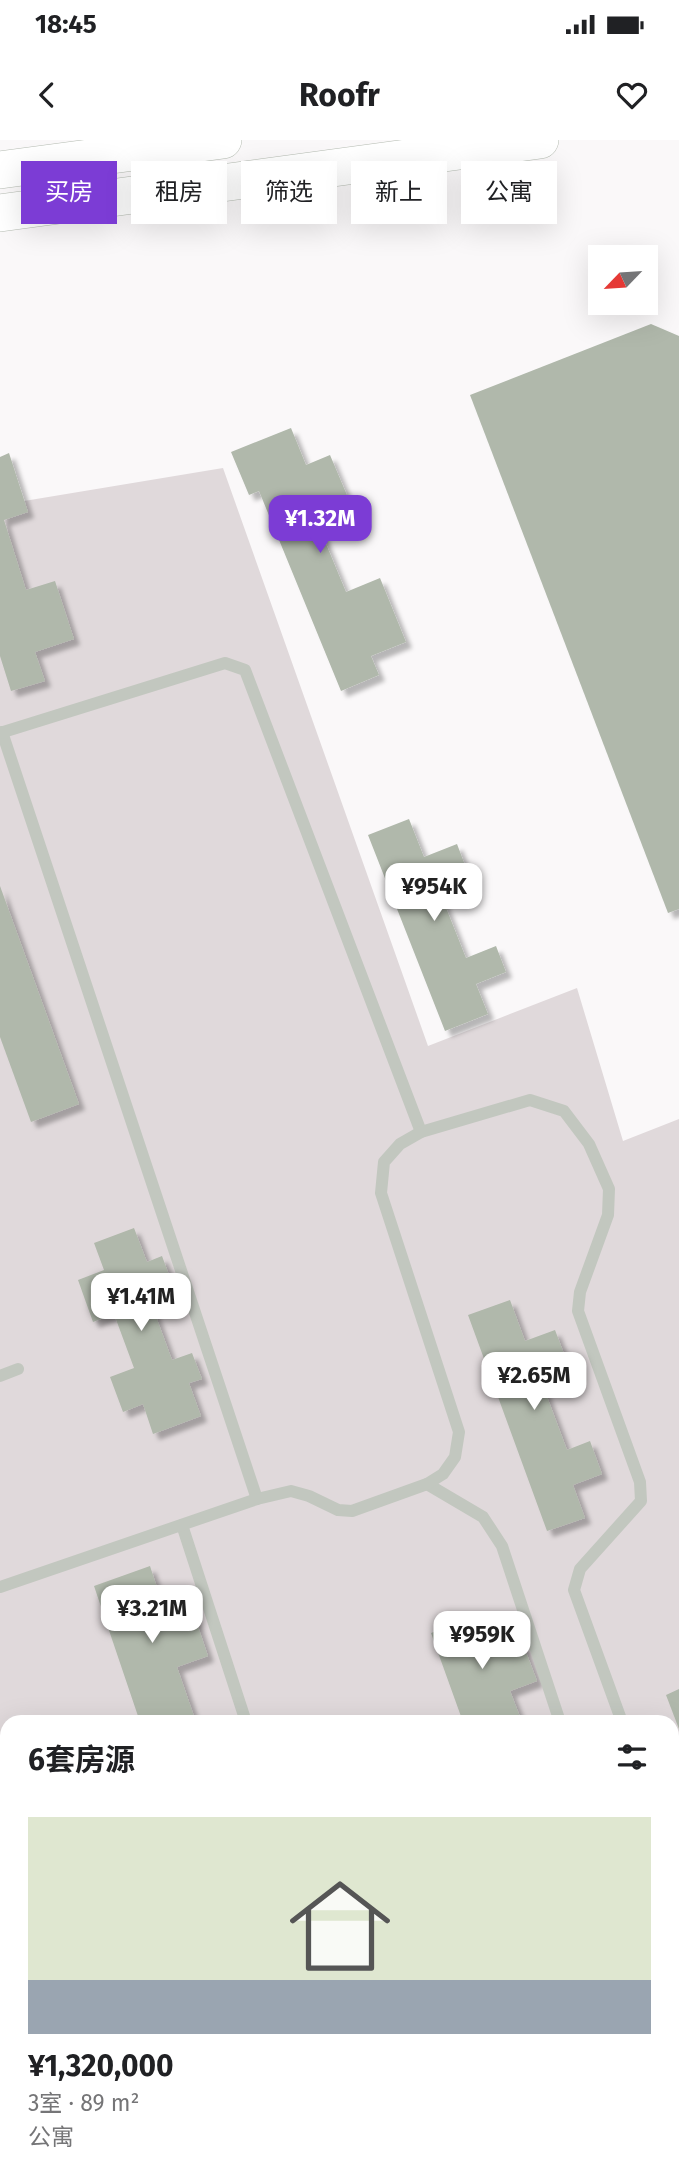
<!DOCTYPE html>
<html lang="zh">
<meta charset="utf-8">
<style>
:root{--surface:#fff;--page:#f6f6f6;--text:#202124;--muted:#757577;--line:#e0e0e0;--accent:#7c3cd5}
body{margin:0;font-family:"Fira Sans","Noto Sans SC",sans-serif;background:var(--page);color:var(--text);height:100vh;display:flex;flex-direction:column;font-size:26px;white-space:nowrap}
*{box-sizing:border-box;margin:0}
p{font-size:23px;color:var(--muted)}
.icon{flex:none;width:38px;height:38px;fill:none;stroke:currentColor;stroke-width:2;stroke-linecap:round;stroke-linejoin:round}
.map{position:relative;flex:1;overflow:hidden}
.sheet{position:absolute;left:0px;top:1575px;width:679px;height:469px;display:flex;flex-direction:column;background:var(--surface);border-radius:21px 21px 0 0;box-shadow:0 7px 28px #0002}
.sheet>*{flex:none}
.banner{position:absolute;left:21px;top:21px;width:637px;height:63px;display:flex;gap:14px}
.needle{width:46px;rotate:245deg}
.controls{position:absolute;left:588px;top:105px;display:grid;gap:14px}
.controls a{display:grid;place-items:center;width:70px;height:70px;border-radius:0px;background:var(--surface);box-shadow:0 7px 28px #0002;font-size:35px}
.price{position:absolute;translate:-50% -60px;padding:0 16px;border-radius:14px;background:#fff;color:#222;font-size:23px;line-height:46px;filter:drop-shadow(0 2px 4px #0008)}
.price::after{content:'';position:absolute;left:50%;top:42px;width:21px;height:16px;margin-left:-10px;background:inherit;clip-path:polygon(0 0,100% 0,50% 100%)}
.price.active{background:var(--accent);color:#fff}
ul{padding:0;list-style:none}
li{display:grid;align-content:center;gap:14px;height:371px;padding:0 28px}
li+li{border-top:2px solid var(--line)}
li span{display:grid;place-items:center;height:217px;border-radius:0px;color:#555}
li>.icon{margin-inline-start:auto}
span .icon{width:126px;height:126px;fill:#fffc;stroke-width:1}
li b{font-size:30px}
h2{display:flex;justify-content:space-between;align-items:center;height:84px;padding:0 28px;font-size:30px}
.chip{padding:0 24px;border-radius:0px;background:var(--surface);box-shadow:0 7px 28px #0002;font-size:24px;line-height:63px}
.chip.active{background:var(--accent);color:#fff}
.status{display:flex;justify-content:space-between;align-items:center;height:49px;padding:0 35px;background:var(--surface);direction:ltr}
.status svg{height:19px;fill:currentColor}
header{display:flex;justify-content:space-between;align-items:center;height:91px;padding:0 28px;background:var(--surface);font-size:32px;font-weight:700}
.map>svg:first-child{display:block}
</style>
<div class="status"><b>18:45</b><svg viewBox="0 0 49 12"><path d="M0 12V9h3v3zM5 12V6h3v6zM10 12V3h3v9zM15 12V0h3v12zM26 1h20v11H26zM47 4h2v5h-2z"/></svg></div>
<header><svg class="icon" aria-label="back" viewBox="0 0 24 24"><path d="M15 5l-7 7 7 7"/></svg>Roofr<svg class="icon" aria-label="heart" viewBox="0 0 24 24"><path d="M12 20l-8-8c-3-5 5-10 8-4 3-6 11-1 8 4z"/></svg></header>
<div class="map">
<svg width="679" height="2044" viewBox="0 0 679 2044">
<defs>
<filter id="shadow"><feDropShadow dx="6" dy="6" stdDeviation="2" flood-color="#0004"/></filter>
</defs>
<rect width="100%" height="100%" fill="#faf8f9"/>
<!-- green -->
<path fill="#e0d9db" d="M 223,328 L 428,906 L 577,848 L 623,1001 L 679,979 L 679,1647 L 672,1649 L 672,1582 L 7,1582 L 7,1768 L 0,1770 L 0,365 Z"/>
<!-- building -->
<g fill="#b0b8ab" filter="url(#shadow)">
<path d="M 651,184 L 679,196 L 679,769 L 668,773 L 470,255 Z"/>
<path d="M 291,288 L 306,325 L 330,315 L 352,367 L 317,382 L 346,452 L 380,438 L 406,502 L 371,516 L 379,535 L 341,551 L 259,351 L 249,355 L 231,312 Z"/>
<path d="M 9,313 L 28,372 L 4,380 L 26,450 L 55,441 L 74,499 L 35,512 L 45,541 L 11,551 L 0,516 L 0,317 Z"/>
<path d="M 409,679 L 424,717 L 457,704 L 468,733 L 437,745 L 466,818 L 496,806 L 506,832 L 476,844 L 488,874 L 445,891 L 368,695 Z"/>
<path d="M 0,746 L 79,964 L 31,982 L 0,897 Z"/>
<path d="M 134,1088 L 147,1122 L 162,1116 L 172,1143 L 147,1152 L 172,1220 L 192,1213 L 202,1239 L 189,1243 L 201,1276 L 153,1294 L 143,1264 L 123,1272 L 110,1237 L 134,1228 L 114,1174 L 93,1182 L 78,1140 L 104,1130 L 94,1103 Z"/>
<path d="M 510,1160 L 525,1201 L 555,1190 L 569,1227 L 540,1238 L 567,1310 L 590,1301 L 602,1334 L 573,1345 L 585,1378 L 547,1391 L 468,1175 Z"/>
<path d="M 150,1426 L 164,1469 L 189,1460 L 208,1516 L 177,1527 L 196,1582 L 140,1582 L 94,1446 Z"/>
<path d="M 486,1473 L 501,1512 L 523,1504 L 537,1541 L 510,1551 L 522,1582 L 463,1582 L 431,1493 Z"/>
<path d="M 679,1549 L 679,1589 L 666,1555 Z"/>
<path d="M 672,1831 L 679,1846 L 679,1982 L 672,1967 Z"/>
<path d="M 80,2037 L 145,2037 L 148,2044 L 83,2044 Z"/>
</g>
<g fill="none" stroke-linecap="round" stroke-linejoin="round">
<defs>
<g id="secondary">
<path d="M 0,30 L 223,0"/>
<path d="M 0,73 L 540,0"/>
</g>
</defs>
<!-- secondary casing -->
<use href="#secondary" stroke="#b5bcb2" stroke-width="38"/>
<!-- lane -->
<g stroke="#c2c7bf" stroke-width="12">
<path d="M 2,592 L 257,1359"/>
<path d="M 0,593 L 225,523 L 245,530 L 421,992"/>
<path d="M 0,1236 L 18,1229"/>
<path d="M 427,1344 L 483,1377 L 502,1406 L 560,1582"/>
<path d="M 182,1385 L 246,1582"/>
<path d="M 0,1447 L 257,1359 L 291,1351 L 309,1356 L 338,1370 L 352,1371 L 427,1344 L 443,1334 L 455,1317 L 459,1292 L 381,1053 L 384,1022 L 400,1004 L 421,992 L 530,960 L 564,971 L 589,1004 L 609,1049 L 608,1075 L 580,1152 L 578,1171 L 640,1342 L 641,1361 L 580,1429 L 574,1450 L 622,1582"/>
<path d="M 672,1709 L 679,1707"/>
<path d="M 66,2037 L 69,2044"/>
<path d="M 195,2037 L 198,2044"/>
<path d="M 341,2037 L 344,2044"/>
<path d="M 502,2037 L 505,2044"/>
<path d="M 310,2044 L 325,2037"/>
</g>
<!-- street -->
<g stroke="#c2c7bf" stroke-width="26">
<path d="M 672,1677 L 679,1674"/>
<path d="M 0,1910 L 7,1907"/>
</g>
<!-- secondary -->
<use href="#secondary" stroke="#fff" stroke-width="37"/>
</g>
</svg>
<div class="controls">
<a><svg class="needle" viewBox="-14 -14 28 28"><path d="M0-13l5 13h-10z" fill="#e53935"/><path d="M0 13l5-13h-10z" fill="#757577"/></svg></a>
</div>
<b class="price active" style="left:320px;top:415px">¥1.32M</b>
<b class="price" style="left:434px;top:783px">¥954K</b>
<b class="price" style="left:141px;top:1193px">¥1.41M</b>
<b class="price" style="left:534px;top:1272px">¥2.65M</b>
<b class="price" style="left:152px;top:1505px">¥3.21M</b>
<b class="price" style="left:482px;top:1531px">¥959K</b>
<div class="banner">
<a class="chip active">买房</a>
<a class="chip">租房</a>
<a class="chip">筛选</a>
<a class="chip">新上</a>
<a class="chip">公寓</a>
</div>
<section class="sheet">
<h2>6套房源<svg class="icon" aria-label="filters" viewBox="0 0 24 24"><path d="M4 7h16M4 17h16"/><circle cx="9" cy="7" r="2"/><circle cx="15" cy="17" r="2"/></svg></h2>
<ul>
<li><span style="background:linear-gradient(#dfe7d0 75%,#9aa5b1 0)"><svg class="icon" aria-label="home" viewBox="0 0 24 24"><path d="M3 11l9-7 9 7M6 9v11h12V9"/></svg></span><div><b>¥1,320,000</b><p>3室 · 89 m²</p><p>公寓</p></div></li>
</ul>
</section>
</div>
